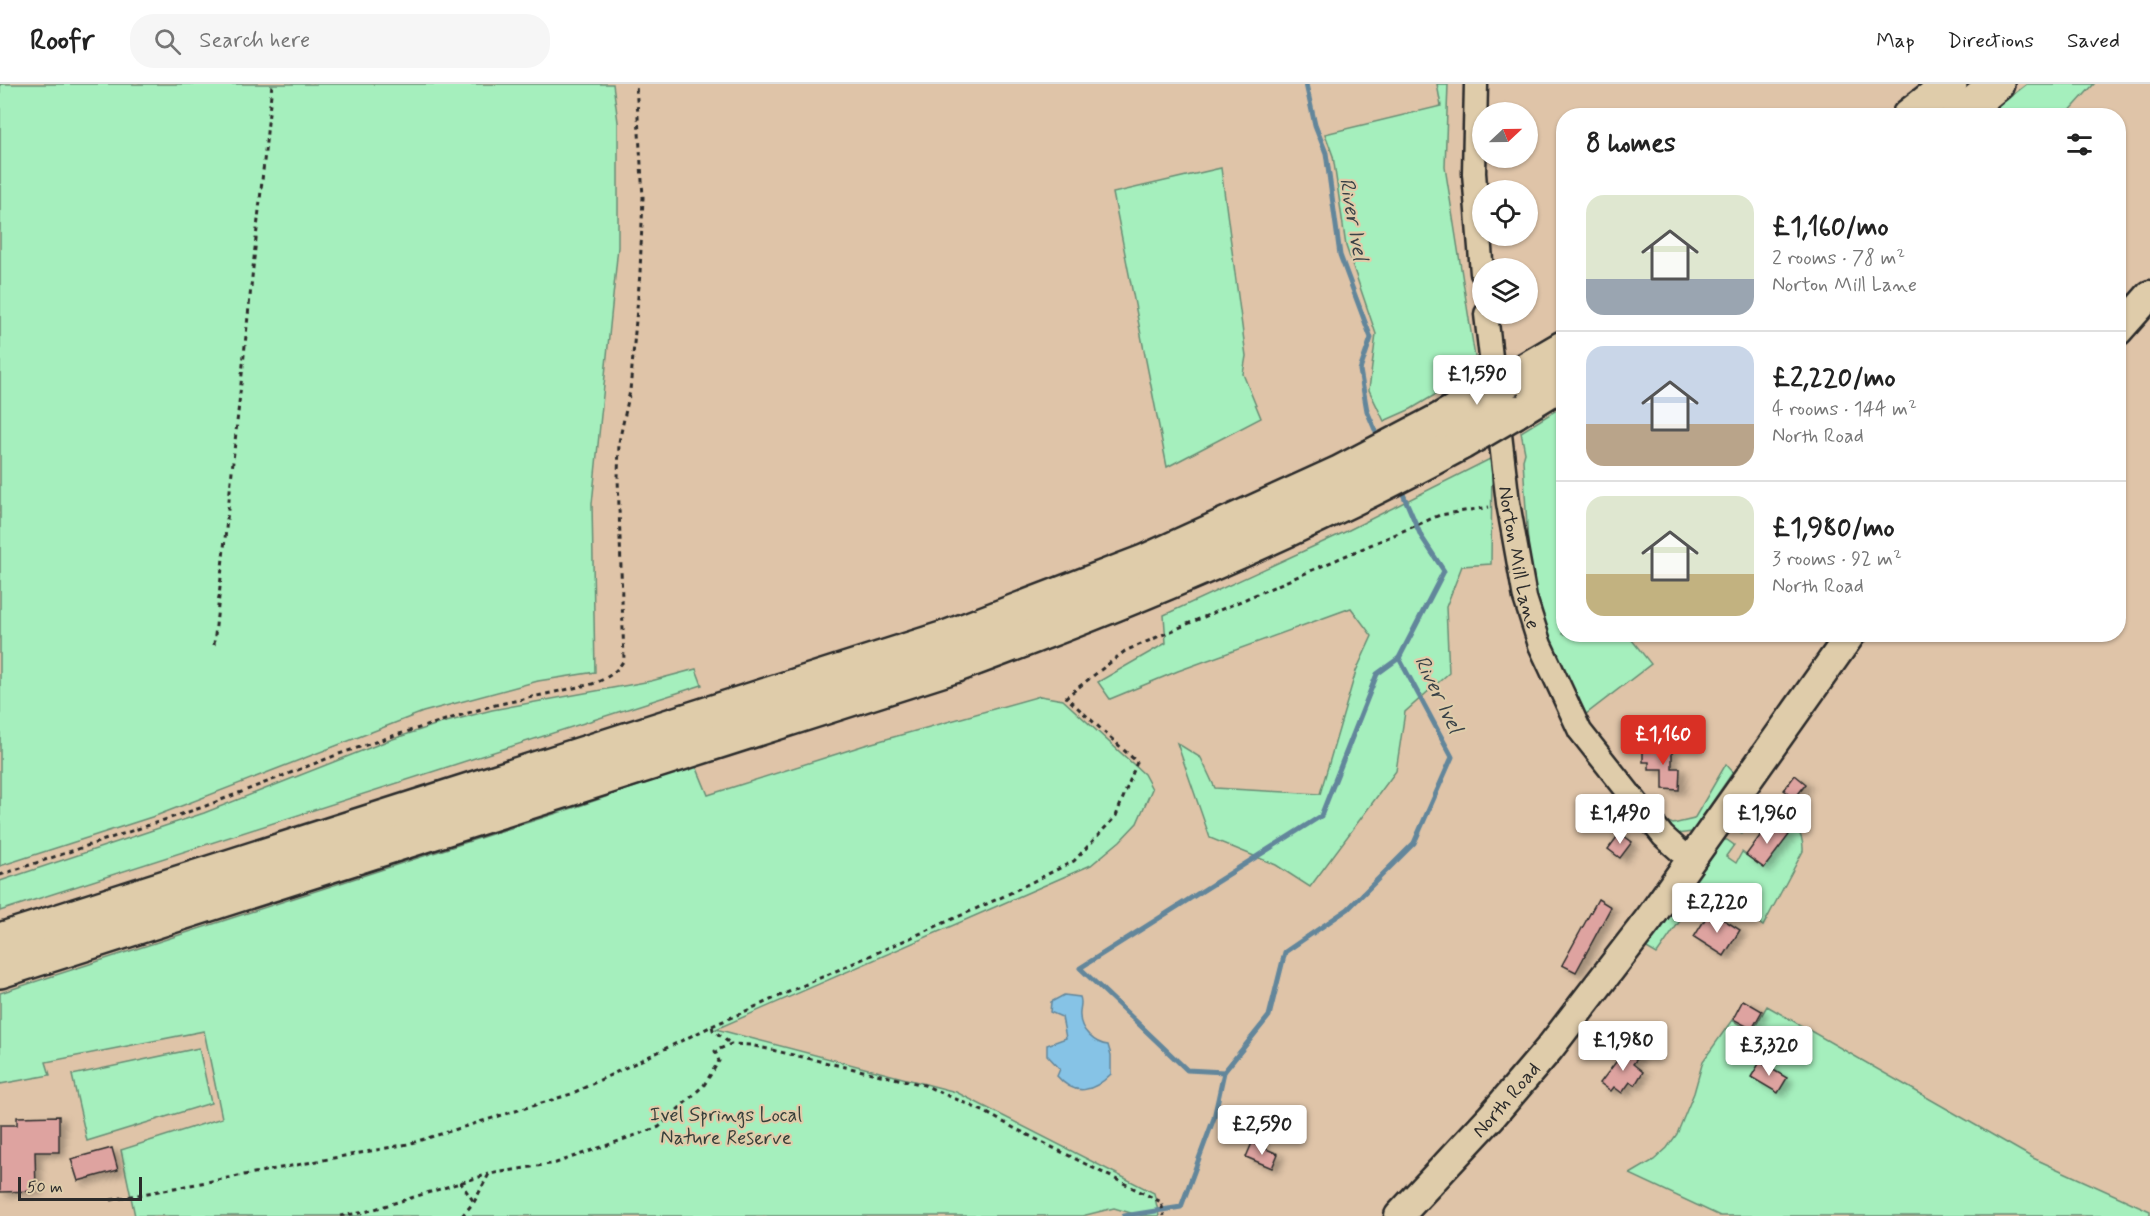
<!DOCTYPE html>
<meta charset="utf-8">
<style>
:root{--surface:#fff;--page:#f6f6f6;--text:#222;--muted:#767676;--line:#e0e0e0;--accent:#d93025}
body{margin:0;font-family:Mynerve,sans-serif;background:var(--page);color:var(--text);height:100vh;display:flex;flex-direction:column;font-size:22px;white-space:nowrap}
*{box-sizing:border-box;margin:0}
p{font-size:20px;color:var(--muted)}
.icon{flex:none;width:33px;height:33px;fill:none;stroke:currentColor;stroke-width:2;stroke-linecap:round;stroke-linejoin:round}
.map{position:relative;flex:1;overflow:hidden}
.drawer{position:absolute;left:1556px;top:24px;width:570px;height:534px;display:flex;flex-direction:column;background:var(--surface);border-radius:24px;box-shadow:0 2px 4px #0004}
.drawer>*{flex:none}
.needle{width:39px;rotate:68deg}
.fabs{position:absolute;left:1472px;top:18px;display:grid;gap:12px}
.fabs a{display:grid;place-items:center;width:66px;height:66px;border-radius:50%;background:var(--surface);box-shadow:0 2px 4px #0004;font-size:30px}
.scale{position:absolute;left:18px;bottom:15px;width:124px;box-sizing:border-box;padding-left:6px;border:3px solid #2b2b2b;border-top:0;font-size:16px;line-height:21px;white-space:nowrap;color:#2b2b2b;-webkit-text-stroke:4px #dfccaa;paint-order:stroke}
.price{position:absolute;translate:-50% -51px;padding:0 14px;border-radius:6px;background:#fff;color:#222;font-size:20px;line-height:39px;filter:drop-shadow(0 2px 3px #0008)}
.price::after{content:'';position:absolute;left:50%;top:36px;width:18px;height:14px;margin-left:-9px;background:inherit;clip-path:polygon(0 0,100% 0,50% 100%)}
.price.on{background:var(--accent);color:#fff}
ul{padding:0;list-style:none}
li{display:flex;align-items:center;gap:18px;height:150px;padding:0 30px}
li+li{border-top:2px solid var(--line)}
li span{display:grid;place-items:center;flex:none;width:168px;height:120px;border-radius:18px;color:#555}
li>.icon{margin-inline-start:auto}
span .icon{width:72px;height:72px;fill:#fffc;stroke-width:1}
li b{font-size:26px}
h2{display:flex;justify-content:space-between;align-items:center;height:72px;padding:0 30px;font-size:26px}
header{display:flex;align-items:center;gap:36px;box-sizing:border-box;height:84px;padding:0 30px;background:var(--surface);border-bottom:2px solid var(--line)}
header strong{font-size:28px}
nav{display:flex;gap:33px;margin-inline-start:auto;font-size:21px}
.search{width:420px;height:54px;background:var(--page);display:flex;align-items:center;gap:15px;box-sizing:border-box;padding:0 21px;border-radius:24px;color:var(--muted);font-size:22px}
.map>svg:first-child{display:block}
</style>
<header>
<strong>Roofr</strong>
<div class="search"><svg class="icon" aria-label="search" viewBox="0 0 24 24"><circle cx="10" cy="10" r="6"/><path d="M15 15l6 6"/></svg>Search here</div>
<nav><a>Map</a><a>Directions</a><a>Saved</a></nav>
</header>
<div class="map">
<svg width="2150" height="1132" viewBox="0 0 2150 1132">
<defs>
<filter id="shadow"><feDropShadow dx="6" dy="4" stdDeviation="3" flood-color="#0004"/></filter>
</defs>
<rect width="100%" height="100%" fill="#dfc4a8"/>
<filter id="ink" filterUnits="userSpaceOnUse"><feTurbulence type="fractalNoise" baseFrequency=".0167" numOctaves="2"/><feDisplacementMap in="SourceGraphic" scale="12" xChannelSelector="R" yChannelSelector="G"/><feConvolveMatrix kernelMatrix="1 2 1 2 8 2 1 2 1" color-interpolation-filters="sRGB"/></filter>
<g filter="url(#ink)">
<!-- green -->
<g fill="#a5efbd" stroke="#688d74" stroke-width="1.5">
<path d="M 0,0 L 613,0 L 618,38 L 618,163 L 592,420 L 595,588 L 538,597 L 423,628 L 158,731 L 0,782 Z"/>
<path d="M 1437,0 L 1448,0 L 1445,83 L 1477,286 L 1411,325 L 1384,337 L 1369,306 L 1376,250 L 1346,162 L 1333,72 L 1325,50 L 1441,22 Z"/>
<path d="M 2027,0 L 2094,0 L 2066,31 L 1987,31 Z"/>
<path d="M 1221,84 L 1246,272 L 1243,290 L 1261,334 L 1167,383 L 1113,109 Z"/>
<path d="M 1563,322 L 1563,550 L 1628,551 L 1651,580 L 1586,630 L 1542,541 L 1531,509 L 1523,376 L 1525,369 L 1521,348 Z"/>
<path d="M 1492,374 L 1491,480 L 1462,482 L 1446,523 L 1449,589 L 1405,628 L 1396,687 L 1310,803 L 1276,781 L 1210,754 L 1177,659 L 1201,674 L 1215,704 L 1320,710 L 1356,587 L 1372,552 L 1351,524 L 1178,587 L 1110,615 L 1098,598 L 1166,559 L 1164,531 L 1345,448 Z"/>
<path d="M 696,585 L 702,601 L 0,827 L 0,797 L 204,729 L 387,657 L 435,641 L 492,626 L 651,597 Z"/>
<path d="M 1040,612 L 1063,616 L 1144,690 L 1152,705 L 1137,739 L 1120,757 L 1091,781 L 716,945 L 956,1008 L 1154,1109 L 1159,1132 L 1141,1132 L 1114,1124 L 1082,1132 L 135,1132 L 121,1066 L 222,1034 L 204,947 L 46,978 L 50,991 L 0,1000 L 0,909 L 582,721 L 696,682 L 708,711 L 865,661 Z"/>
<path d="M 1726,680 L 1733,688 L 1692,748 L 1677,750 L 1658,734 L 1673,740 L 1694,735 Z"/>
<path d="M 1748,715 L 1764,720 L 1742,750 L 1733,737 Z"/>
<path d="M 1776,725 C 1791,738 1804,746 1803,767 L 1763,842 L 1707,798 L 1657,870 L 1645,863 L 1722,756 L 1727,756 L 1734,761 L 1726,772 L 1736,779 L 1742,768 L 1764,784 L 1788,751 L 1765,734 Z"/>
<path d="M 1767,922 L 2033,1074 L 2150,1127 L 2150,1132 L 1720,1132 L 1630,1090 L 1654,1076 L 1667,1064 L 1677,1050 L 1694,1009 L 1703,977 L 1732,936 L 1752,948 Z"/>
<path d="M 199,964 L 211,1019 L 87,1057 L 72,991 Z"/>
</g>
<!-- water -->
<path fill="#86c3e6" stroke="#62869b" stroke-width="1.5" d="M 1064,911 L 1080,913 C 1083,920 1079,924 1080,932 C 1080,946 1095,960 1108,961 L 1111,971 L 1111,990 C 1093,1008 1075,1013 1057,992 L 1060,985 L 1047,971 L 1047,961 L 1066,954 L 1062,933 L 1050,928 L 1051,918 Z"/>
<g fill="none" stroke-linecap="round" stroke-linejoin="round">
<!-- stream -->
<g stroke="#62869b" stroke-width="5">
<path d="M 1306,0 L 1315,41 L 1326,69 L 1340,171 L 1371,254 L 1360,286 L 1367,327 L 1379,355"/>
<path d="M 1224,988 L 1187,986 L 1080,884 L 1321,732 L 1377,590 L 1399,574"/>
<path d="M 1124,1132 L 1181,1123 L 1214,1034 L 1224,988 L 1269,932 L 1285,868 L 1348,825 L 1414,759 L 1452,673 L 1399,574 L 1444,487 L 1421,452 L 1400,403"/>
</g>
</g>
<!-- building -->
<g fill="#dea3a0" stroke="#2b2b2b" stroke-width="1.5" filter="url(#shadow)">
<path d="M 1643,662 L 1663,663 L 1663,665 L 1672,666 L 1672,684 L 1680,684 L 1679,706 L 1663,705 L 1663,685 L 1649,685 L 1649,678 L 1643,678 Z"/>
<path d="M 1795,691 L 1806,700 L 1795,714 L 1784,706 Z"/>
<path d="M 1770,738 L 1789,751 L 1764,784 L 1746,771 Z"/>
<path d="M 1620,749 L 1632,758 L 1620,774 L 1608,765 Z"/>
<path d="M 1598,815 L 1611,823 L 1576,888 L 1562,881 Z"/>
<path d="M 1710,827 L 1740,846 L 1724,872 L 1694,853 Z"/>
<path d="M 1743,916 L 1762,927 L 1752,945 L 1733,935 Z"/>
<path d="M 1628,962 L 1640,971 L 1633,980 L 1643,988 L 1635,1001 L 1630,998 L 1622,1009 L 1614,1003 L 1611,1007 L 1600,999 Z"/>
<path d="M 1760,978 L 1787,994 L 1778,1009 L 1751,993 Z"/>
<path d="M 59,1032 L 59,1068 L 35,1068 L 36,1107 L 0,1108 L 0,1041 L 17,1041 L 17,1033 Z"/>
<path d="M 1252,1059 L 1278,1070 L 1272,1084 L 1246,1073 Z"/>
<path d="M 112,1064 L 118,1086 L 78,1097 L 71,1075 Z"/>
</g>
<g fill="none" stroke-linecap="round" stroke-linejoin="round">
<defs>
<g id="minor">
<path d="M 1476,0 L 1474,89 L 1482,189"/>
<path id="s1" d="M 1486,230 L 1508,419 L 1525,514 L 1540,561 L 1580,647 L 1663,752 L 1691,777"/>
</g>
<g id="major">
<path d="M 2118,247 L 2150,211"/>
<path id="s2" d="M 1399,1132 L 1491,1033 L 1549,965 L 1649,835 L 1851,550"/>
</g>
<g id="highway">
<path d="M 1909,32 L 1950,0"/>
<path d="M 1958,32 L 1997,0"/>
<path d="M 1510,295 L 1563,264"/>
<path d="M 1514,328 L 1563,298"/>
<path d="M 0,856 L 948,553 L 1144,478 L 1339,389 L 1442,335"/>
<path d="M 0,887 L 957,581 C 1130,517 1299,447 1461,359"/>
</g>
</defs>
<!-- minor casing -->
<use href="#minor" stroke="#2b2b2b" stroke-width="27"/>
<!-- major casing -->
<use href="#major" stroke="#2b2b2b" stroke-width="33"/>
<!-- highway casing -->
<use href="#highway" stroke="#2b2b2b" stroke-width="38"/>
<!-- path -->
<g stroke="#2b2b2b" stroke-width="3" stroke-dasharray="4.5 4.5" stroke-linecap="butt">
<path d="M 214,561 L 272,0"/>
<path d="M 0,791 L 203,723 L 339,670 L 393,652 L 491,622 L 592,600 C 606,595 616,589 624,576 L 618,393 L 619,358 L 630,307 L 640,189 L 643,113 L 636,0"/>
<path d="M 712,942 L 1000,814 L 1074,777 L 1116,732 L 1137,678 L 1066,613 L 1125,567 L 1440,431 L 1489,423"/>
<path d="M 460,1098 L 474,1118"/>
<path d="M 111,1116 L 408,1060 L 571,1010 L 712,942 L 713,946 L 731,960"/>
<path d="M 340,1132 L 365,1128 L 489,1090"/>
<path d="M 462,1132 L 474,1118 L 489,1090 L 556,1079 L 659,1043 L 704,1001 L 719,977 L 715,967 L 731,960 L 750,961 L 924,1001 L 985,1028 L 1014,1044 L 1161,1118 L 1164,1132"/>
</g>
<!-- minor -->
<use href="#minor" stroke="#dfccaa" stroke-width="22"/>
<!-- major -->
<use href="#major" stroke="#dfccaa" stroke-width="28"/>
<!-- highway -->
<use href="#highway" stroke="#dfccaa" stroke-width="33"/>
<defs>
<g id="highway-bridge">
<path d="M 1442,335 L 1510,295"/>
<path d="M 1461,359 L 1514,328"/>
</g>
</defs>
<!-- highway-bridge casing -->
<use href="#highway-bridge" stroke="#2b2b2b" stroke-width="38" stroke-linecap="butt"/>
<!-- highway-bridge -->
<use href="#highway-bridge" stroke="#dfccaa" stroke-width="33"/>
</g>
</g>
<g text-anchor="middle" stroke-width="4.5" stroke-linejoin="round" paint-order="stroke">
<!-- street labels -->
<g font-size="20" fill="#2b2b2b" stroke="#dfccaa">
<text dy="7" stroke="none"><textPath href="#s1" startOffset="246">Norton Mill Lane</textPath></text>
<text dy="7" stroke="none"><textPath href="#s2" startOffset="158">North Road</textPath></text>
</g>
<!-- park labels -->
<g font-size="20" fill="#373f3a" stroke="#dfccaa">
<text x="726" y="1037">Ivel Springs Local<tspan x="726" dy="23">Nature Reserve</tspan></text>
</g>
<!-- water labels -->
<g font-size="21" font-style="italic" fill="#394247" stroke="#dfccaa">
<text transform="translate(1354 135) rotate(80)" y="7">River Ivel</text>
<text transform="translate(1439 610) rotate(64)" y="7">River Ivel</text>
</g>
</g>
</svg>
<div class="fabs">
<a><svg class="needle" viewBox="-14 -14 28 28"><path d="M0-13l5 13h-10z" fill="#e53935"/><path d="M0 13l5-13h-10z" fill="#767676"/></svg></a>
<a><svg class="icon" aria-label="locate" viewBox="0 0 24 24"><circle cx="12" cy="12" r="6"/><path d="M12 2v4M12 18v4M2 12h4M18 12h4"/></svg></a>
<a><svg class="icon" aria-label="layers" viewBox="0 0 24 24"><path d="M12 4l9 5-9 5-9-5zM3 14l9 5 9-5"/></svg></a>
</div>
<div class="scale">50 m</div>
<b class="price" style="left:1477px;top:322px">£1,590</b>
<b class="price on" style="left:1663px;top:682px">£1,160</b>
<b class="price" style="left:1620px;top:761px">£1,490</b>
<b class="price" style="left:1767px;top:761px">£1,960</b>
<b class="price" style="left:1717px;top:850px">£2,220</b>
<b class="price" style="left:1623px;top:988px">£1,980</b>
<b class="price" style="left:1769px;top:993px">£3,320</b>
<b class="price" style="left:1262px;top:1072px">£2,590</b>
<section class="drawer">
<h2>8 homes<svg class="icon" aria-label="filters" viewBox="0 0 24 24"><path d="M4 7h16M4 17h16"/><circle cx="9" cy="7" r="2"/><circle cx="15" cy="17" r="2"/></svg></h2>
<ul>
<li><span style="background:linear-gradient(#dfe7d0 70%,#9aa5b1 0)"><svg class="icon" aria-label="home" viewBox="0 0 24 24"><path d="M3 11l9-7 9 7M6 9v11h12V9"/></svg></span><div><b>£1,160/mo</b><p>2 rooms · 78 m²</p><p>Norton Mill Lane</p></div></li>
<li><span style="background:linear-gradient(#c9d6e8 65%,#b9a48a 0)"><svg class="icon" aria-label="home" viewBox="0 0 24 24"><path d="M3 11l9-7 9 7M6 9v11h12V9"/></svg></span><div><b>£2,220/mo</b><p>4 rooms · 144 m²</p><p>North Road</p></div></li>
<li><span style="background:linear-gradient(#dfe7d0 65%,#c2b280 0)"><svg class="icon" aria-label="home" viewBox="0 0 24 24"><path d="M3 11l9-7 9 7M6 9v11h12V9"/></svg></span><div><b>£1,980/mo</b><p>3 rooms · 92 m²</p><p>North Road</p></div></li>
</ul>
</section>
</div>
